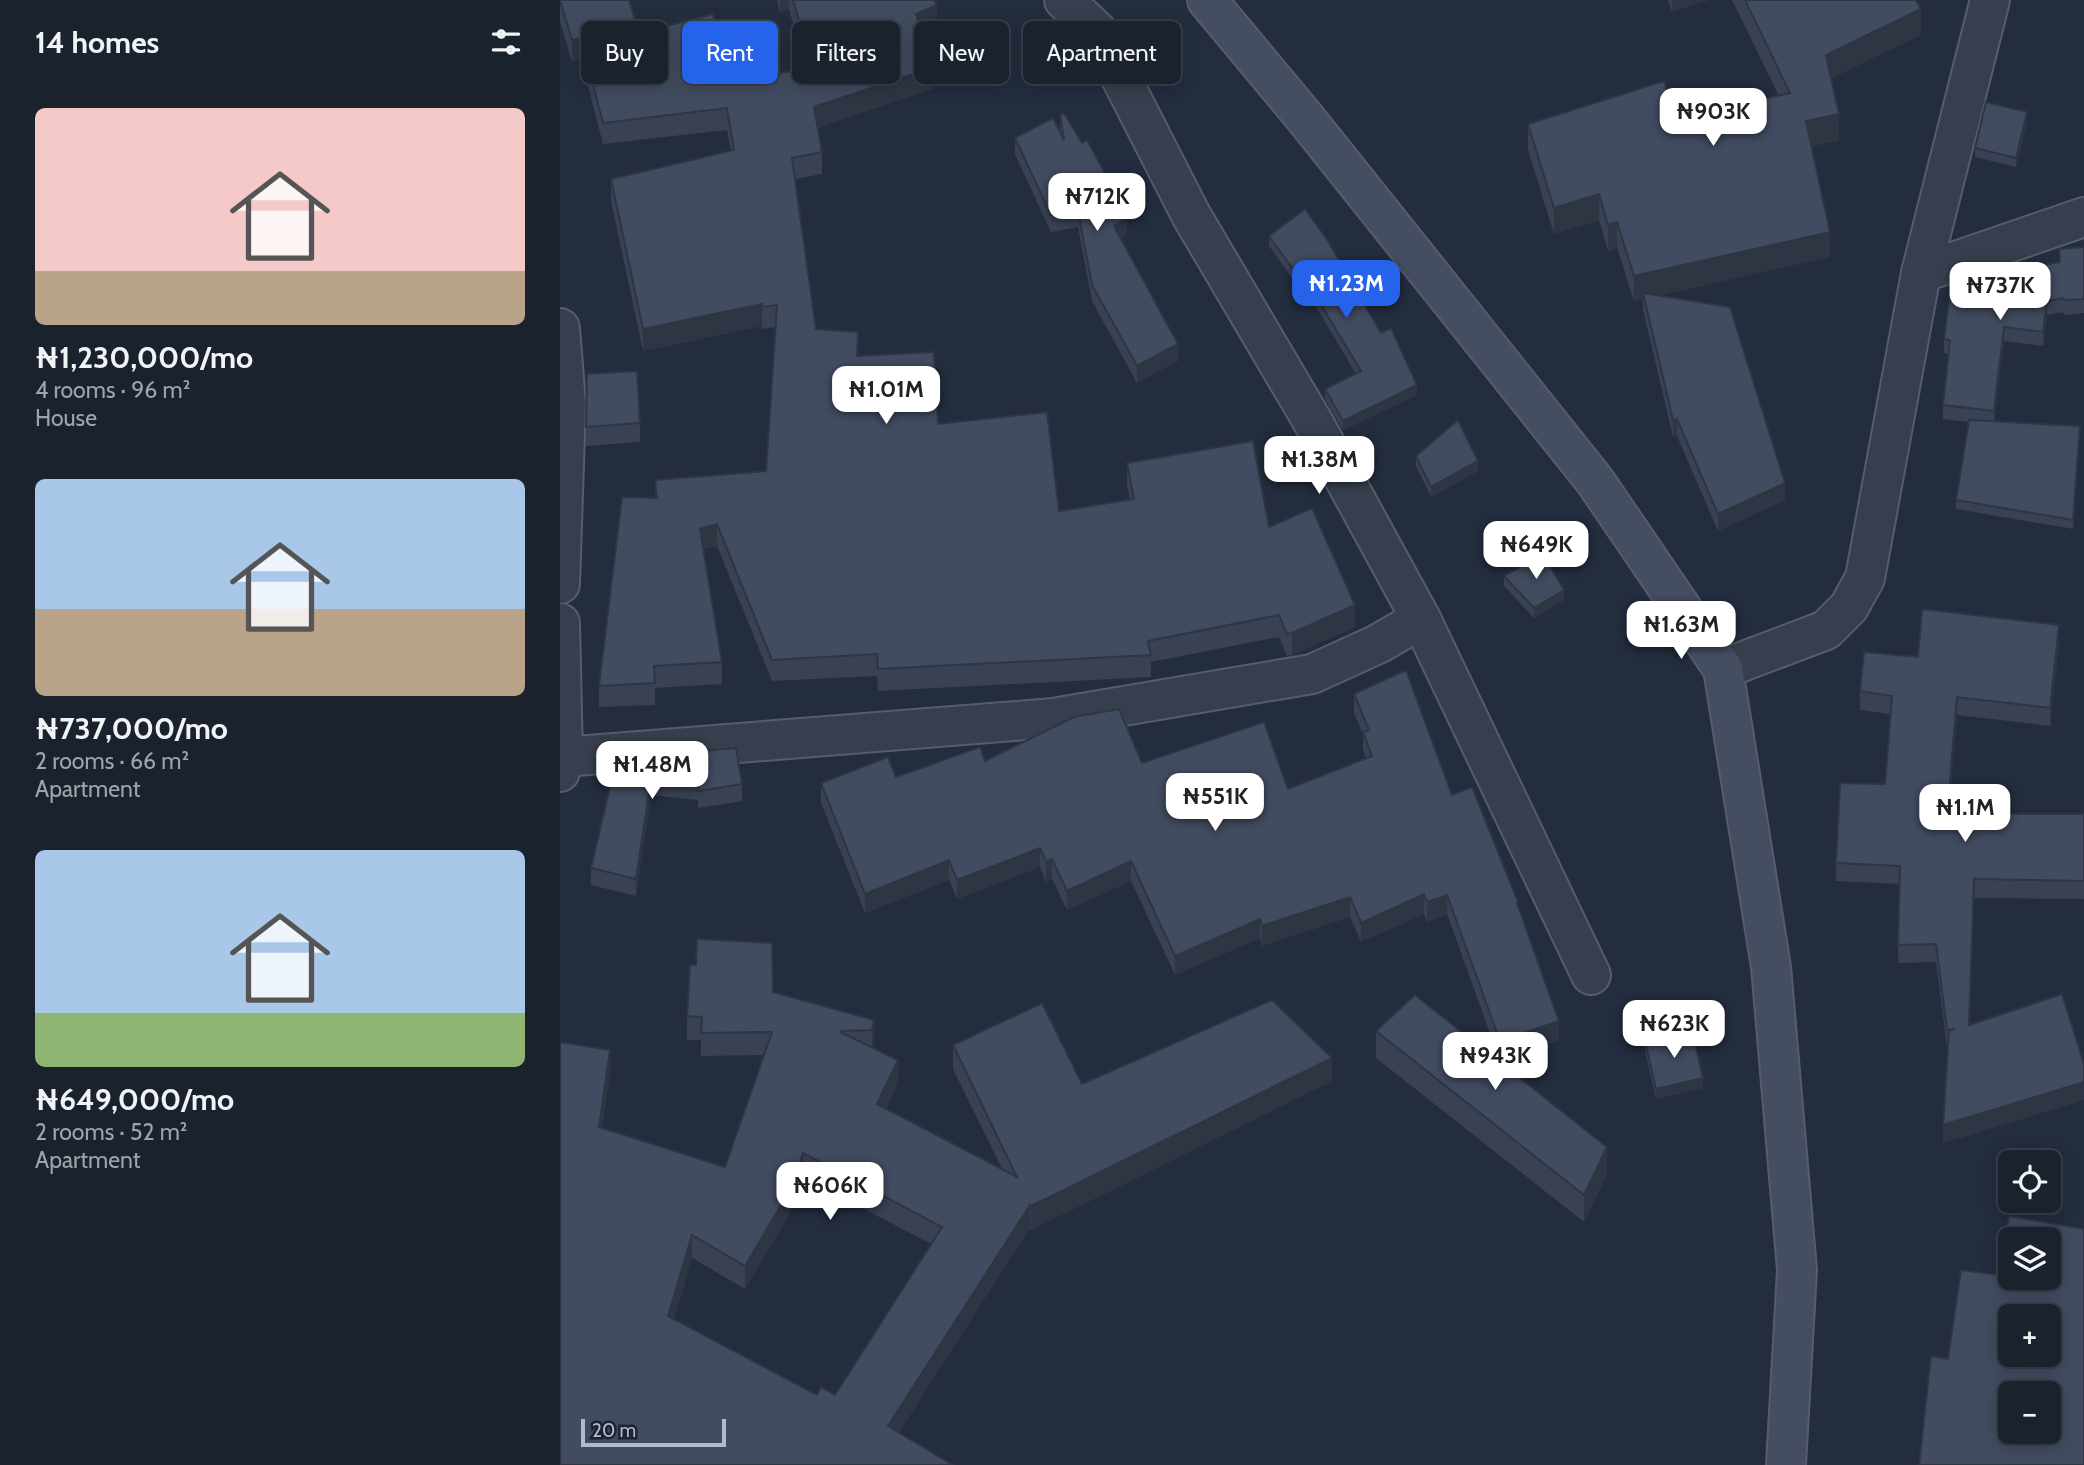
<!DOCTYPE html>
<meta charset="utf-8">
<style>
:root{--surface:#1a222e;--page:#232a36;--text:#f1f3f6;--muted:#9fa4aa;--line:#383f4a;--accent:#2563eb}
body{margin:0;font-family:Cabin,sans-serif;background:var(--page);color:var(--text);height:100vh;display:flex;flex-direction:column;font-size:26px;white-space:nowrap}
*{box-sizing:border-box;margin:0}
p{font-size:23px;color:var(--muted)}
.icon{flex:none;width:38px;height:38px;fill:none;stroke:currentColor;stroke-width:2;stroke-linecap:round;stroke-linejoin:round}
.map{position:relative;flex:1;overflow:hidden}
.side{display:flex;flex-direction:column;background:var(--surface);width:560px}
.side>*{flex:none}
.guide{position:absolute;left:21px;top:21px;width:665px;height:63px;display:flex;gap:14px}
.buttons{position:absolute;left:1438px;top:1150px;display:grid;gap:14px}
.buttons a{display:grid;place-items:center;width:63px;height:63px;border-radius:10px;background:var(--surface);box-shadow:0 4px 18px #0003,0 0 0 2px var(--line);font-size:35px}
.scale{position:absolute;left:21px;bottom:18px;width:145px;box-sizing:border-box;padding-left:7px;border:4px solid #b3bac9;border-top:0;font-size:19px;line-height:24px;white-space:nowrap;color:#b3bac9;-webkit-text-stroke:5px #1c2433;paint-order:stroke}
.price{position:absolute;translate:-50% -60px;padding:0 16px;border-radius:14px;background:#fff;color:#222;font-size:23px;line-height:46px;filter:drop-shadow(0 2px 4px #0008)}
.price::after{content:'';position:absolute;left:50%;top:42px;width:21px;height:16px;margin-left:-10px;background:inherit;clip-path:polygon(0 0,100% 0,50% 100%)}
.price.selected{background:var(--accent);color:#fff}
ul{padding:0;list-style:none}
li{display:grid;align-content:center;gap:14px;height:371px;padding:0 35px}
li span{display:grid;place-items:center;height:217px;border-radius:10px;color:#555}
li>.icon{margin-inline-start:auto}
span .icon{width:126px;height:126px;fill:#fffc;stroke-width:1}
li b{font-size:30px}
h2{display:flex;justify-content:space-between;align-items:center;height:84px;padding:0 35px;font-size:30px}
.chip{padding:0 24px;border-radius:10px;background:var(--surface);box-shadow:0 4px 18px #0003,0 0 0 2px var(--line);font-size:24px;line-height:63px}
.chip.selected{background:var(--accent);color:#fff}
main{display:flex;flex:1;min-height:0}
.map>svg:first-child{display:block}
</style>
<main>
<section class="side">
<h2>14 homes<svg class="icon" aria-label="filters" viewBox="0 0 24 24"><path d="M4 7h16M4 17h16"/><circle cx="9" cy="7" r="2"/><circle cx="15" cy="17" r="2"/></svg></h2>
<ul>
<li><span style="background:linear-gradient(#f6c9c9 75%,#b9a48a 0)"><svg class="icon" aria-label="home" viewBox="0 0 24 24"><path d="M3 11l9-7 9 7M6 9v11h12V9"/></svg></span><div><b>₦1,230,000/mo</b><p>4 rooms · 96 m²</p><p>House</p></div></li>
<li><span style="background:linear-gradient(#a9c7e8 60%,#b9a48a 0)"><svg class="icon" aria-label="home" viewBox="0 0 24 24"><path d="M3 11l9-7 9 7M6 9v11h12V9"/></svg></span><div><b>₦737,000/mo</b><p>2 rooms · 66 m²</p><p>Apartment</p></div></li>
<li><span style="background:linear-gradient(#a9c7e8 75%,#8fb573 0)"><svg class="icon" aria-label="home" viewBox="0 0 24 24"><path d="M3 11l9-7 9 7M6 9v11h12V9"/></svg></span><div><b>₦649,000/mo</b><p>2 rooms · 52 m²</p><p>Apartment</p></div></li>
</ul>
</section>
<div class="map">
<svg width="1524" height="1465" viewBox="0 0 1524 1465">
<rect width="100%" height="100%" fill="#232d3e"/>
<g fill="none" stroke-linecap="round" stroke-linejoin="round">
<defs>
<g id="street">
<path d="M 504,0 L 537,31 L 631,215 L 756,427 L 861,619 L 1031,975"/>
<path d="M 1361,273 L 1524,217"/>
<path d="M 0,328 L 6,404 L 0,584"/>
<path d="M 0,623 L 3,757 L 0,772"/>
<path d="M 1163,669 L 1266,630 L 1289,607 L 1305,578 L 1361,273 L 1430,0"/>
<path d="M 3,757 L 493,718 L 752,674 L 818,644 L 861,619"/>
</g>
<path id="secondary" d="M 647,0 L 746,119 L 1035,481 L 1163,669 L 1211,967 L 1237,1270 L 1226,1465"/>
</defs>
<!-- street casing -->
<use href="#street" stroke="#555d6c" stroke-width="42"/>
<!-- secondary casing -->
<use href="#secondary" stroke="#555d6c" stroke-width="42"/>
<!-- street -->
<use href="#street" stroke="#373f4e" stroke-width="38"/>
<!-- secondary -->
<use href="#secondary" stroke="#454e61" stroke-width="38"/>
</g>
<!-- wall -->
<g fill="#394153" fill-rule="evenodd">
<path d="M 0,0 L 79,33 L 170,80 L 246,69 L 229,9 L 220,12 L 217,0 L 374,0 L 377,27 L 362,33 L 374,88 L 257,128 L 262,152 L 262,174 L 235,179 L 256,329 L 298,356 L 378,424 L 499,511 L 570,500 L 567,485 L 567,463 L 709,527 L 795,627 L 732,655 L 727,656 L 719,637 L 591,662 L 591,677 L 318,691 L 317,676 L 212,681 L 157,546 L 144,549 L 162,662 L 162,684 L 95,688 L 95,705 L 39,707 L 39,686 L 95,498 L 95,480 L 206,471 L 215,327 L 202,329 L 202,326 L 83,351 L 51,201 L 51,179 L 171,151 L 167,130 L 43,144 L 21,59 L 12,62 L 0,21 Z"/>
<path d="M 1108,0 L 1149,0 L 1112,12 Z"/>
<path d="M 1172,0 L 1356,0 L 1361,35 L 1271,78 L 1279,140 L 1252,146 L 1270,257 L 1099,295 L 1225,500 L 1158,531 L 1117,436 L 1113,437 L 1083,310 L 1083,299 L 1074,301 L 1057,248 L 1048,251 L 1039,220 L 994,234 L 968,150 L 968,124 L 1116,118 L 1219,96 Z"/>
<path d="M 500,115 L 551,192 L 567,235 L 561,238 L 618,361 L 577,383 L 532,301 L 518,227 L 491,232 L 455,154 L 455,138 L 500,131 Z"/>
<path d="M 1467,122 L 1456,167 L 1415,157 L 1415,148 Z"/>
<path d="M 709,236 L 857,395 L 783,430 L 765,399 L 765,389 L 796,374 L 742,283 L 738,286 L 709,246 Z"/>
<path d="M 1524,247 L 1524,313 L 1504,315 L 1503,312 L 1487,315 L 1483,346 L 1444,341 L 1434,421 L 1520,436 L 1513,529 L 1396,509 L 1396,500 L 1408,422 L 1383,419 L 1383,405 L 1389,354 L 1384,353 L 1384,339 L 1451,281 L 1479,270 L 1479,266 L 1499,262 L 1499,249 Z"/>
<path d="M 27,374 L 80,423 L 80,442 L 26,446 Z"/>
<path d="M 856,456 L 918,471 L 871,497 L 856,466 Z"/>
<path d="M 944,576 L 1004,600 L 974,618 L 944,586 Z"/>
<path d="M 1499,643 L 1490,726 L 1397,715 L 1390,792 L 1416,814 L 1524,814 L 1524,899 L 1414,898 L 1410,1024 L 1524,1064 L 1524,1100 L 1383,1143 L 1388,1048 L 1387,1048 L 1376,962 L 1338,963 L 1339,884 L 1276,881 L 1276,863 L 1325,784 L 1330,714 L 1300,710 L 1300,691 L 1358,657 Z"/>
<path d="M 794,694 L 892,795 L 958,907 L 999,1040 L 940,1061 L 887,914 L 867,922 L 864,914 L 801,942 L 790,917 L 702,946 L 700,938 L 615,975 L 571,881 L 507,910 L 492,879 L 486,882 L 480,867 L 397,899 L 389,880 L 305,913 L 261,803 L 261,783 L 336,777 L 425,761 L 582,763 L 728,789 L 806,758 L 803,751 L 803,735 L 794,713 Z"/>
<path d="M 53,774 L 182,784 L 182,801 L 138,808 L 138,800 L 91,795 L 76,896 L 31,885 L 31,868 Z"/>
<path d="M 213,992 L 314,1020 L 313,1048 L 338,1083 L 326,1109 L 442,1169 L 393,1069 L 393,1045 L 522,1084 L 772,1081 L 471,1230 L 470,1228 L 338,1433 L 0,1465 L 50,1050 L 50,1073 L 42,1128 L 165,1167 L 204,1055 L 141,1056 L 141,1040 L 127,1040 L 127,1016 ZM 243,1177 L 371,1244 L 275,1395 L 257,1395 L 114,1319 L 132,1258 L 185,1289 L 233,1208 Z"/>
<path d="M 816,1031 L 1047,1174 L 1024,1222 L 816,1058 Z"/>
<path d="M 1085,1041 L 1143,1088 L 1096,1099 L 1085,1051 Z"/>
</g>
<!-- shaded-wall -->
<g fill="#2e3543">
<path d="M 220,0 L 229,0 L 229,9 L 220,12 Z"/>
<path d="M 1112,0 L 1149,0 L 1112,12 Z"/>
<path d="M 377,5 L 377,27 L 356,36 L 356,14 Z"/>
<path d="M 1361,9 L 1361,35 L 1266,81 L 1266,55 Z"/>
<path d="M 21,38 L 21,59 L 12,62 L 12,40 Z"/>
<path d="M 374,67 L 374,88 L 254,129 L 254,107 Z"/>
<path d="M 1467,112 L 1467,122 L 1456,167 L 1456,158 Z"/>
<path d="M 1279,114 L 1279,140 L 1246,147 L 1246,121 Z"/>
<path d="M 1039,194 L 1039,220 L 994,234 L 994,208 Z"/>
<path d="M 567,218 L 567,235 L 554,242 L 554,226 Z"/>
<path d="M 1057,222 L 1057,248 L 1048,251 L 1048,225 Z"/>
<path d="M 1270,232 L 1270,257 L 1085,299 L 1083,293 L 1083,299 L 1074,301 L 1074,276 Z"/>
<path d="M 742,273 L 742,283 L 738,286 L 738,276 Z"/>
<path d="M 1487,301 L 1487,315 L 1483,346 L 1483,332 Z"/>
<path d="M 202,304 L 202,326 L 83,351 L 83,329 Z"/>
<path d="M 1444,327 L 1444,341 L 1434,426 L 1434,411 Z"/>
<path d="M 618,344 L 618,361 L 577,383 L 577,366 Z"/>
<path d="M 857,385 L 857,395 L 783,430 L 783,421 Z"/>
<path d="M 1117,419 L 1117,436 L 1113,437 L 1113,420 Z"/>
<path d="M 1520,426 L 1520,436 L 1513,529 L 1513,520 Z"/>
<path d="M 918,461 L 918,471 L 871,497 L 871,487 Z"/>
<path d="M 1225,483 L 1225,500 L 1158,531 L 1158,514 Z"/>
<path d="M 157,524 L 157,546 L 140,550 L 140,529 Z"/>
<path d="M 1004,590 L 1004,600 L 974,618 L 974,608 Z"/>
<path d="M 795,605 L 795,627 L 732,655 L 732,633 Z"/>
<path d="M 1499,625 L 1499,643 L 1490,726 L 1490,708 Z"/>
<path d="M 1397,697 L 1397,715 L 1389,810 L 1389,792 Z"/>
<path d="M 91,779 L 91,795 L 76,896 L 76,879 Z"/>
<path d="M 480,848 L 480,867 L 397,899 L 397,880 Z"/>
<path d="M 492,859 L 492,879 L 486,882 L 486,862 Z"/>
<path d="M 389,860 L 389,880 L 305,913 L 305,894 Z"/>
<path d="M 571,861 L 571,881 L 507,910 L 507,891 Z"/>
<path d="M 864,894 L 864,914 L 801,942 L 801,923 Z"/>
<path d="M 887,895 L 887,914 L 867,922 L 867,902 Z"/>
<path d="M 790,897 L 790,917 L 702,946 L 702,926 Z"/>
<path d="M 700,919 L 700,938 L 615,975 L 615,956 Z"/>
<path d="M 314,1020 L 314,1043 L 312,1053 L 312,1030 Z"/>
<path d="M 999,1021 L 999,1040 L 940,1061 L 940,1041 Z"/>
<path d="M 50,1050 L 50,1073 L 39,1150 L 39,1127 Z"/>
<path d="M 772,1058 L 772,1081 L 471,1230 L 471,1206 Z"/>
<path d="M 338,1060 L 338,1083 L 317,1127 L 317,1104 Z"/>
<path d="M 1143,1078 L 1143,1088 L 1096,1099 L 1096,1089 Z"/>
<path d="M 1524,1082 L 1524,1100 L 1383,1143 L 1383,1125 Z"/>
<path d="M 1047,1147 L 1047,1174 L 1024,1222 L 1024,1195 Z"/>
<path d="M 243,1153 L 243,1177 L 233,1208 L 185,1289 L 185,1266 Z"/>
<path d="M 470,1205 L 470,1228 L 328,1450 L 328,1426 Z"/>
<path d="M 132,1235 L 132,1258 L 108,1339 L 108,1316 Z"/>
</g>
<!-- building -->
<g fill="#424c60" stroke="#2e3543" stroke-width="2" fill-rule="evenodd">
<path d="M 0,0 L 69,0 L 79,33 L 153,14 L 170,80 L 253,68 L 233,0 L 374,0 L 377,5 L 356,14 L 374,67 L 254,107 L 262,152 L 232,158 L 256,329 L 298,332 L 297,356 L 374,352 L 378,424 L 487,412 L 499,511 L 574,499 L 567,463 L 693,441 L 709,527 L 752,508 L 795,605 L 732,633 L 727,634 L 719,615 L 588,641 L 591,655 L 318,669 L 317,654 L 212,660 L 157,524 L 140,529 L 162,662 L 94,666 L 95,683 L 39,686 L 62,497 L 97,498 L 95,480 L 206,471 L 217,305 L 202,307 L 202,304 L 83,329 L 51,179 L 174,150 L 167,108 L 43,123 L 21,38 L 12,40 Z"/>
<path d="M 1185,0 L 1356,0 L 1361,9 L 1266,55 L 1279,114 L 1246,121 L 1270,232 L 1074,276 L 1057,222 L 1048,225 L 1039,194 L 994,208 L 968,124 L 1104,81 L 1116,118 L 1230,93 Z"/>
<path d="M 1426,102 L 1467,112 L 1456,158 L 1415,148 Z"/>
<path d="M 504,113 L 522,143 L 527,140 L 551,184 L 548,186 L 567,218 L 554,226 L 618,344 L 577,366 L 532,285 L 518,211 L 491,215 L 455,138 L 493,118 L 504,140 L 500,115 Z"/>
<path d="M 745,209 L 768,241 L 821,333 L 831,328 L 857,385 L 783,421 L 765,389 L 801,371 L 742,273 L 738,276 L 709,236 Z"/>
<path d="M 1524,247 L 1524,299 L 1504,300 L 1503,298 L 1487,301 L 1483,332 L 1444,327 L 1434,411 L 1383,405 L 1390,340 L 1384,339 L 1392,274 L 1451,281 L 1453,267 L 1480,270 L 1479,266 L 1500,262 L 1499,249 Z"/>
<path d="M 1083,293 L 1170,307 L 1225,483 L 1158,514 L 1117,419 L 1113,420 Z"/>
<path d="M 77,371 L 80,423 L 26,427 L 27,374 Z"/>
<path d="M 898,420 L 918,461 L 871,487 L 856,456 Z"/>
<path d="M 1409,420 L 1520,426 L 1513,520 L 1396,500 Z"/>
<path d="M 983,554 L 1004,590 L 974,608 L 944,576 Z"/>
<path d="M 1362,609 L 1499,625 L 1490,708 L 1397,697 L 1389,792 L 1415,791 L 1416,814 L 1524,814 L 1524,881 L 1414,879 L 1409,1025 L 1502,994 L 1524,1064 L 1524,1082 L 1383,1125 L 1389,1031 L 1395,1029 L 1387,1030 L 1376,944 L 1338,945 L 1340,866 L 1276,863 L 1280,783 L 1325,784 L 1332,696 L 1300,691 L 1304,652 L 1358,657 Z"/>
<path d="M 846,670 L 892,795 L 912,787 L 958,902 L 957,903 L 999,1021 L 940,1041 L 887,895 L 867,902 L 864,894 L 801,923 L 790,897 L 702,926 L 700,919 L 615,956 L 571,861 L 507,891 L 492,859 L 486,862 L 480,848 L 397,880 L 389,860 L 305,894 L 261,783 L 328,757 L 336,777 L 420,747 L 425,761 L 514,717 L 559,709 L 582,763 L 704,722 L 728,789 L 812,756 L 803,732 L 809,730 L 794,694 Z"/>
<path d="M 176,748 L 182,784 L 138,791 L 139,783 L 91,779 L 76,879 L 31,868 L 53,774 L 61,774 L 60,763 L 121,753 Z"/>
<path d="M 137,939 L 212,943 L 213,992 L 314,1020 L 312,1030 L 281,1031 L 280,1032 L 338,1060 L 317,1104 L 457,1177 L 393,1045 L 482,1003 L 522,1084 L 712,1000 L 772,1058 L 471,1206 L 470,1205 L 328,1426 L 393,1465 L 0,1465 L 0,1042 L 50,1050 L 39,1127 L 165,1167 L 212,1032 L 141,1033 L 142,1017 L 127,1016 L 130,965 L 136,965 ZM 243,1153 L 382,1227 L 275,1395 L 261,1387 L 257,1395 L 108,1316 L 132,1235 L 185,1266 L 233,1185 Z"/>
<path d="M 855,995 L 1047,1147 L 1024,1195 L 816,1031 Z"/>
<path d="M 1132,1030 L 1143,1078 L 1096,1089 L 1085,1041 Z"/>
<path d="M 1449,1216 L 1524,1229 L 1524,1465 L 1359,1465 L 1371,1356 L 1388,1359 L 1401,1270 L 1439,1275 ZM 1451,1239 L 1489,1239 L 1489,1278 L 1451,1278 ZM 1451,1316 L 1489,1316 L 1489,1354 L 1451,1354 ZM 1451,1393 L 1489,1393 L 1489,1432 L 1451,1432 Z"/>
</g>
</svg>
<div class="buttons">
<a><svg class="icon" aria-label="locate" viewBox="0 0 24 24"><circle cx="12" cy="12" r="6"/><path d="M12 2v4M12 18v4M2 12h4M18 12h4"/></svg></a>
<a><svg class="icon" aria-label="layers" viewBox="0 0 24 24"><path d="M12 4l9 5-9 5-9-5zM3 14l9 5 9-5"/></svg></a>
<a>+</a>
<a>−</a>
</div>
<div class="scale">20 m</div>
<b class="price" style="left:1153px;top:148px">₦903K</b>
<b class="price" style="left:537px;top:233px">₦712K</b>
<b class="price selected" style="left:786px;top:320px">₦1.23M</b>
<b class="price" style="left:1440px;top:322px">₦737K</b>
<b class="price" style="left:326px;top:426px">₦1.01M</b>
<b class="price" style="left:759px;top:496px">₦1.38M</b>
<b class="price" style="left:976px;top:581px">₦649K</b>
<b class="price" style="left:1121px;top:661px">₦1.63M</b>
<b class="price" style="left:92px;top:801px">₦1.48M</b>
<b class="price" style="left:655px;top:833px">₦551K</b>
<b class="price" style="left:1405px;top:844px">₦1.1M</b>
<b class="price" style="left:1114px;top:1060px">₦623K</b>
<b class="price" style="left:935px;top:1092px">₦943K</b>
<b class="price" style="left:270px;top:1222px">₦606K</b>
<div class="guide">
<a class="chip">Buy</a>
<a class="chip selected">Rent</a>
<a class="chip">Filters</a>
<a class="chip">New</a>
<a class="chip">Apartment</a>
</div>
</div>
</main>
